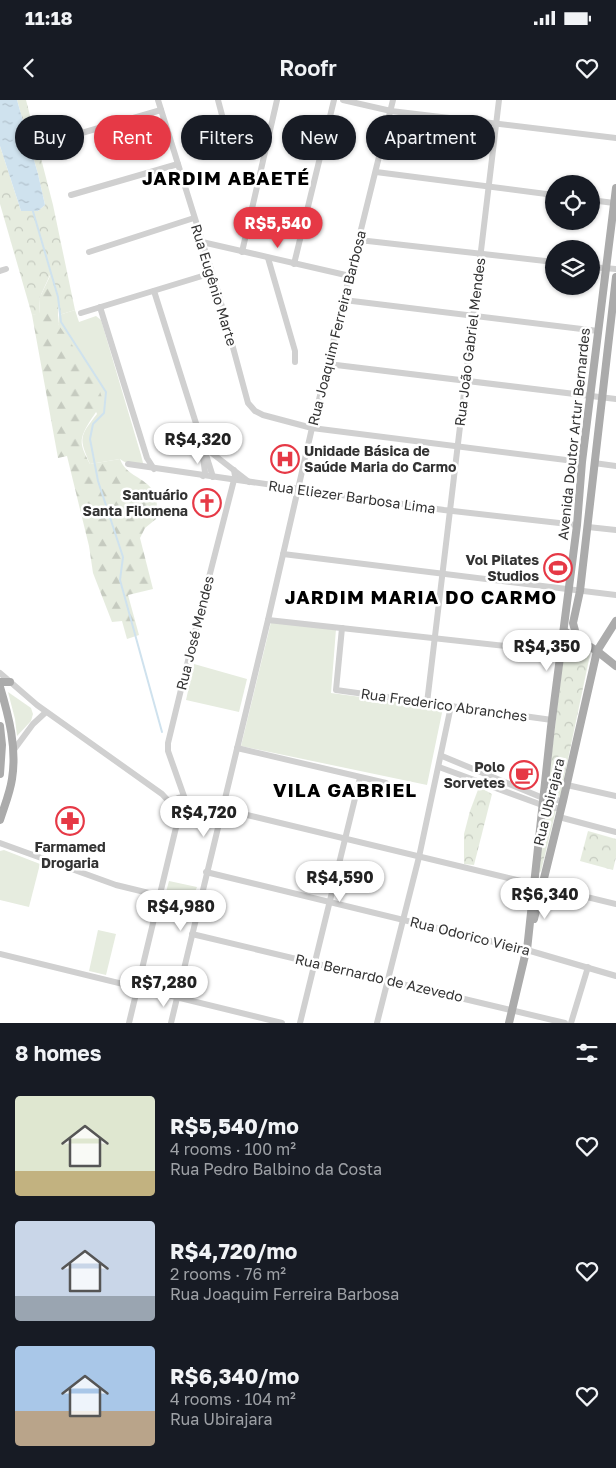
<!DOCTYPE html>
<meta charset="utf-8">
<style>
:root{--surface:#171b24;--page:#20242c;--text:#f1f3f6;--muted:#9ea1a6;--accent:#e63946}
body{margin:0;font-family:"Golos Text",sans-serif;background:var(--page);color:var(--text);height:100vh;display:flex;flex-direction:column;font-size:19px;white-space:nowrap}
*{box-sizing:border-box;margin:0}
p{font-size:16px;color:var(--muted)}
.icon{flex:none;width:28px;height:28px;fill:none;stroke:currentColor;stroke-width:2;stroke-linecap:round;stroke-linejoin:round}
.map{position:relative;height:923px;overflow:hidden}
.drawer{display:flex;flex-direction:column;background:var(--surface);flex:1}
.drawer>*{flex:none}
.hud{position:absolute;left:15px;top:15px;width:586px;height:45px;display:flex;gap:10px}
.buttons{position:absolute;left:545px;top:75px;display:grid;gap:10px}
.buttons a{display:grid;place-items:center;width:55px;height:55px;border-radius:50%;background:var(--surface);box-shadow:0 1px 4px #0004;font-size:25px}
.price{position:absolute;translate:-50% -42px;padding:0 11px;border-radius:18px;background:#fff;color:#222;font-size:16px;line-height:32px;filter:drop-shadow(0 1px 2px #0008)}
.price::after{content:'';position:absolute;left:50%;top:30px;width:15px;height:11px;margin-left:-8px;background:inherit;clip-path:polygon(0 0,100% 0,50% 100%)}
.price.current{background:var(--accent);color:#fff}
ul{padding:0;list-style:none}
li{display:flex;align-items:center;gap:15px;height:125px;padding:0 15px}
li span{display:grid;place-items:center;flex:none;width:140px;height:100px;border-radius:5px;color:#555}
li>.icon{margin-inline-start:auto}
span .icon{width:60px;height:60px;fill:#fffc;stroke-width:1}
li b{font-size:21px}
h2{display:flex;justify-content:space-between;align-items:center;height:60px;padding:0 15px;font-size:21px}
.tag{padding:0 18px;border-radius:22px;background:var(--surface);box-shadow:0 1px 4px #0004;font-size:18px;line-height:45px}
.tag.current{background:var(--accent);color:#fff}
.status{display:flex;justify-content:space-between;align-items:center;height:35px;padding:0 25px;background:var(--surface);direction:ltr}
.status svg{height:14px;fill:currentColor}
header{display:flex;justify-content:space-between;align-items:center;height:65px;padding:0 15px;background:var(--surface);font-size:22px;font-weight:600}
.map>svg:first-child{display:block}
</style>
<div class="status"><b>11:18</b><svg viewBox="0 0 49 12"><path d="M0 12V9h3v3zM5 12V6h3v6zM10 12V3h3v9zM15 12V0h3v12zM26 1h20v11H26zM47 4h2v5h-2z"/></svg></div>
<header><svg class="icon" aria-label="back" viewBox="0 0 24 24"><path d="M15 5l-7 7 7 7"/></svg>Roofr<svg class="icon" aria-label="heart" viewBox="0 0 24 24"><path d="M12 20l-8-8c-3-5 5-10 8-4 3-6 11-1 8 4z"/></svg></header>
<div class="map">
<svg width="616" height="923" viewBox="0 0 616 923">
<defs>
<pattern id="forest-firs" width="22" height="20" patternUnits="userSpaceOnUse" patternTransform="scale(1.25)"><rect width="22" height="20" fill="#e6ecdf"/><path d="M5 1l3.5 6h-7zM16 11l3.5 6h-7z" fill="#c6cbc0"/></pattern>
<pattern id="park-crowns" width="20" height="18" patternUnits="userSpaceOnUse" patternTransform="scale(1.25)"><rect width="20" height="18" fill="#e6ecdf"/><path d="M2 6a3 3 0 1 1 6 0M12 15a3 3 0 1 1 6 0" fill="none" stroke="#c6cbc0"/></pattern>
<pattern id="water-ripples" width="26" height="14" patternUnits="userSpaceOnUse" patternTransform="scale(1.25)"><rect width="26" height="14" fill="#cfe2ee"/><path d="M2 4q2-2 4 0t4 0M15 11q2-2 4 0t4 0" fill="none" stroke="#b2c2cd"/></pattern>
</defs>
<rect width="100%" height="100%" fill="#fff"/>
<!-- grass -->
<g fill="#e6ecdf">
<path d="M 75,210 L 79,222 L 96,216 L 101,220 L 141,355 L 143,363 C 135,366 126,364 120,359 L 90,364 C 79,338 79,337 97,314 L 58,224 L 59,215 Z"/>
<path d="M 271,522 L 336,529 L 331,593 L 443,608 L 427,685 L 241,646 Z"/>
<path d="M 194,564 L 247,579 L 239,612 L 186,600 Z"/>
<path d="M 8,592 L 31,608 L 33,614 L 31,621 L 17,636 L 15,619 Z"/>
<path d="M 4,750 L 40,764 L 29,807 L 0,800 L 0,751 Z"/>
<path d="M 169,781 L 197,787 L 193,797 L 166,792 Z"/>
<path d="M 98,830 L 116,834 L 106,875 L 89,871 Z"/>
</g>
<!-- forest -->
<path fill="url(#forest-firs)" d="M 51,174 L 58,197 L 58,224 L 97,282 L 103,301 C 97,313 79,332 82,345 C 83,351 87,358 90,364 L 120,359 C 126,376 145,377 154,392 C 158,399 157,411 156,419 L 145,428 L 140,438 L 153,489 L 128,495 L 139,535 L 127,539 L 122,521 L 112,522 L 93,473 L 89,446 L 67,356 L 58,358 L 32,215 L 40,213 L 39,199 Z"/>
<!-- park -->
<g fill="url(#park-crowns)">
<path d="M 17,0 L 26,0 L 53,105 L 75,210 L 59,215 L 58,197 L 50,175 L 39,199 L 40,214 L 32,215 L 0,104 L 0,46 L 21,111 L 38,111 L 45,105 L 38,74 Z"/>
<path d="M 566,536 L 591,550 L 560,697 L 547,693 Z"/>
<path d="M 479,687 L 492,694 L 474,765 L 464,764 L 464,734 L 470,711 Z"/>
<path d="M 544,707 L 556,710 L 541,771 L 538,774 Z"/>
<path d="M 588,731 L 616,739 L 616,757 L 613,770 L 580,761 Z"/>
</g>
<!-- water -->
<path fill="url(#water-ripples)" d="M 0,0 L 17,0 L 38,74 L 45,105 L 38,111 L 21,111 L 0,46 Z"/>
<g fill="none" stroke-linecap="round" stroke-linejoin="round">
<!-- stream -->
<path stroke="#cfe2ee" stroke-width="2" d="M 32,108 L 58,197 L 61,222 L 106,292 L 104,313 L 93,324 L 90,339 L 98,381 L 123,457 L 120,480 L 162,632"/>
<!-- minor -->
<g stroke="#d0d0d0" stroke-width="6">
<path d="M 158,0 L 218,192 L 248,303 L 255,311 L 263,315 L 312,328 L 582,362"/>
<path d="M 218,0 L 231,49"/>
<path d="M 343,0 L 391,11 L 616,38"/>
<path d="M 54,41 L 161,10"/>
<path d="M 376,72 L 554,95"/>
<path d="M 71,95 L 178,64"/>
<path d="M 591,100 L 614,103"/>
<path d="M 359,140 L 554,162"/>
<path d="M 202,142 L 350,176"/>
<path d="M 89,152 L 194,118"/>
<path d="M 242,152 L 277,0"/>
<path d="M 268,158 L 295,251 L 295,262"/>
<path d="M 294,164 L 334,0"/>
<path d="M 591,167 L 616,169"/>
<path d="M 0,171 L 6,169"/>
<path d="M 154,191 L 213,377"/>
<path d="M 344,200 L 598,231"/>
<path d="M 100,207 L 147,358 L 154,369"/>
<path d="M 81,213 L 212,173"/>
<path d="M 328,264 L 616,299"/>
<path d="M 204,347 L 249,382"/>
<path d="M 594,363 L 616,366"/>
<path d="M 128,364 L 444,410 L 577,425"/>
<path d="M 203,376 L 205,372 L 203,357"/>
<path d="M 588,427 L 616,430"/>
<path d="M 283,454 L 616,495"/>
<path d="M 268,520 L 561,552"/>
<path d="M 342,528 L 336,590 L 552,620"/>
<path d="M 0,573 L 37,605 L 162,694 L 175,708 L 178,719"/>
<path d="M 427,603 L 499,0"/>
<path d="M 237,648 L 386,683"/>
<path d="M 13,651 L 33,624 L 46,612"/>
<path d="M 442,656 L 543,698 L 563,701"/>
<path d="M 439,667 L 542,705 L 561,709"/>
<path d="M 567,685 L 616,696"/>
<path d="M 183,697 L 178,698 L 179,703 L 183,703 L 185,699 L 168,651 L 168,643 L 195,532 L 235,376 L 234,370"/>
<path d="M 184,698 L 189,701 L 616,804"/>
<path d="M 559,717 L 616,732"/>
<path d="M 0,743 L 116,785 L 198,805"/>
<path d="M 206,772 L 527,850 L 616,876"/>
<path d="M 192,834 L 565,923"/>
<path d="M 0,854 L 282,923"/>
<path d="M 129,923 L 179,715"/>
<path d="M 171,923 L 268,520 L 312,328 L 393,0"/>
<path d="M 300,923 L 360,678"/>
<path d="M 377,923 L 419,757 L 451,606"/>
<path d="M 571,923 L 588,867"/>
</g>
<!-- major -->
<g stroke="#ababab" stroke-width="8">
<path d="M 564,531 L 597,551 L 616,566"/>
<path d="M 577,538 L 573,523 L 580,491 L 616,177"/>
<path d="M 0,582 L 10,582"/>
<path d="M 0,587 C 9,617 17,648 12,679 C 10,693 4,707 0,720"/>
<path d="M 0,626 L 2,645 L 0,674"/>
<path d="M 534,819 L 563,701 L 597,551 L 616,521"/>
<path d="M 527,850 L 551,627 L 577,425 L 582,362 L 616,88"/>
<path d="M 509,923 L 527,847"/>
</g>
</g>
<!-- icons -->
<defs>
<symbol id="hospital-ring" viewBox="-11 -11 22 22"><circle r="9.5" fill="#fff" stroke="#e63946" stroke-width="1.5"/><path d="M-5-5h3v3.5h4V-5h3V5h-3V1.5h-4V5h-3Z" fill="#e63946"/></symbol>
<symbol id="church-ring" viewBox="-11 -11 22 22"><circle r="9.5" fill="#fff" stroke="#e63946" stroke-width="1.5"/><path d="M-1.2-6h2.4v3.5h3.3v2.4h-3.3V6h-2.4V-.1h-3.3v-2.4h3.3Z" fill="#e63946"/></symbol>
<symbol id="stadium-ring" viewBox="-11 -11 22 22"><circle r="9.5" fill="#fff" stroke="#e63946" stroke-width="1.5"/><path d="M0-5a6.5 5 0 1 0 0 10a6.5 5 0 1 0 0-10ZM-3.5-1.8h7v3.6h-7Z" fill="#e63946"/></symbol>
<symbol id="cafe-ring" viewBox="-11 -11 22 22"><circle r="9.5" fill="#fff" stroke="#e63946" stroke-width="1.5"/><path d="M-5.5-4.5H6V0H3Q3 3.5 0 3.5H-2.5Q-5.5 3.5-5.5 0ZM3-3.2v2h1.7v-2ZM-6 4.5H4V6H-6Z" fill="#e63946"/></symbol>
<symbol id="pharmacy-ring" viewBox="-11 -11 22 22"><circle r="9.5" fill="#fff" stroke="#e63946" stroke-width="1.5"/><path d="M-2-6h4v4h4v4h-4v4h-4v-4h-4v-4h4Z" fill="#e63946"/></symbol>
</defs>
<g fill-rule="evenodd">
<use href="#hospital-ring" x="269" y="343" width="32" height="32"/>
<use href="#church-ring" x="191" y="387" width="32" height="32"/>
<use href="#stadium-ring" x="542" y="452" width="32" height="32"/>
<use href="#cafe-ring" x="508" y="659" width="32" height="32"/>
<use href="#pharmacy-ring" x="54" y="705" width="32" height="32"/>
</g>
<g text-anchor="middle" stroke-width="5" stroke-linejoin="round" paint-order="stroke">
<!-- street labels -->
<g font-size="14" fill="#333" stroke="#fff">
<text transform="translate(214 185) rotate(73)" y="5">Rua Eugênio Marte</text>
<text transform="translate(337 228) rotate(-76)" y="5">Rua Joaquim Ferreira Barbosa</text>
<text transform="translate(470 242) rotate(-83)" y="5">Rua João Gabriel Mendes</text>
<text transform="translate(574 334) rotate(-84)" y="5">Avenida Doutor Artur Bernardes</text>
<text transform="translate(352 397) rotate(8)" y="5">Rua Eliezer Barbosa Lima</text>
<text transform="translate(195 533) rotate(-76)" y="5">Rua José Mendes</text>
<text transform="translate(444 605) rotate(8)" y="5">Rua Frederico Abranches</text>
<text transform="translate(549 702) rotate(-76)" y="5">Rua Ubirajara</text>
<text transform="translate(470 836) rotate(14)" y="5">Rua Odorico Vieira</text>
<text transform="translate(379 878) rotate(13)" y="5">Rua Bernardo de Azevedo</text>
</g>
<!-- poi labels -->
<g font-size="14" font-weight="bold" fill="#333" stroke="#fff" text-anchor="end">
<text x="304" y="356" text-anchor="start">Unidade Básica de<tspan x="304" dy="16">Saúde Maria do Carmo</tspan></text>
<text x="188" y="400">Santuário<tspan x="188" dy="16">Santa Filomena</tspan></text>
<text x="539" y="465">Vol Pilates<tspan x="539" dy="16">Studios</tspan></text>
<text x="505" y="672">Polo<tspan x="505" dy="16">Sorvetes</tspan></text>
<text x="70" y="752" text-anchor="middle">Farmamed<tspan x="70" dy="16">Drogaria</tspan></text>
</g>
<!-- district labels -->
<g font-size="19" font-weight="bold" letter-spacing="1" fill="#000" stroke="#fff">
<text x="226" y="85">JARDIM ABAETÉ</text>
<text x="421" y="504">JARDIM MARIA DO CARMO</text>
<text x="345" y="697">VILA GABRIEL</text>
</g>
</g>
</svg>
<div class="buttons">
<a><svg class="icon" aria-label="locate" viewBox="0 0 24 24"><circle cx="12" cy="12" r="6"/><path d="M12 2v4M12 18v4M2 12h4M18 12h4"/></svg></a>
<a><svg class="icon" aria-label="layers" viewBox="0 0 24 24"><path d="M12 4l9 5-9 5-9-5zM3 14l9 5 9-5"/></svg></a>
</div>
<b class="price current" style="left:278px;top:149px">R$5,540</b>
<b class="price" style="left:198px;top:365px">R$4,320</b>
<b class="price" style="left:547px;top:572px">R$4,350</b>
<b class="price" style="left:204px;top:738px">R$4,720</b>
<b class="price" style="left:340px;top:803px">R$4,590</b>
<b class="price" style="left:545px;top:820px">R$6,340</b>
<b class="price" style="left:181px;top:832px">R$4,980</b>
<b class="price" style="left:164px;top:908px">R$7,280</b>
<div class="hud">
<a class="tag">Buy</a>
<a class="tag current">Rent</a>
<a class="tag">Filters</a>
<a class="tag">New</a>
<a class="tag">Apartment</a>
</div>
</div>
<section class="drawer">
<h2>8 homes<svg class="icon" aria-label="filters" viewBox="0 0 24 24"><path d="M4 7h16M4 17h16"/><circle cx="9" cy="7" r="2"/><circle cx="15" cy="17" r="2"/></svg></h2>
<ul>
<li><span style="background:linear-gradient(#dfe7d0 75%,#c2b280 0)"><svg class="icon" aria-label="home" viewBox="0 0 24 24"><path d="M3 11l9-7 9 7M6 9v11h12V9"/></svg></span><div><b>R$5,540/mo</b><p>4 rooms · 100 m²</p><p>Rua Pedro Balbino da Costa</p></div><svg class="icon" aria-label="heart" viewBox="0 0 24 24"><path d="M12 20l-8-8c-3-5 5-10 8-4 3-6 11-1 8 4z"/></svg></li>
<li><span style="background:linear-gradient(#c9d6e8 75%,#9aa5b1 0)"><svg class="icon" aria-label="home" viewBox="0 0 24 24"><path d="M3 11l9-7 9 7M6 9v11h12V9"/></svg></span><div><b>R$4,720/mo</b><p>2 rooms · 76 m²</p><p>Rua Joaquim Ferreira Barbosa</p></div><svg class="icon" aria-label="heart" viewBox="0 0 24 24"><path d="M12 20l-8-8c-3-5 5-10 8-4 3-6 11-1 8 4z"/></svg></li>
<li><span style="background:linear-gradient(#a9c7e8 65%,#b9a48a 0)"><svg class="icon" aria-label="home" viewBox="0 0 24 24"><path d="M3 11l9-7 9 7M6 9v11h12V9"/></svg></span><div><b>R$6,340/mo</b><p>4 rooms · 104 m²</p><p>Rua Ubirajara</p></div><svg class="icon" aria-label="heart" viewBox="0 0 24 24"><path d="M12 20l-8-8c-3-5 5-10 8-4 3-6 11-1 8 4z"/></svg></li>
</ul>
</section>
